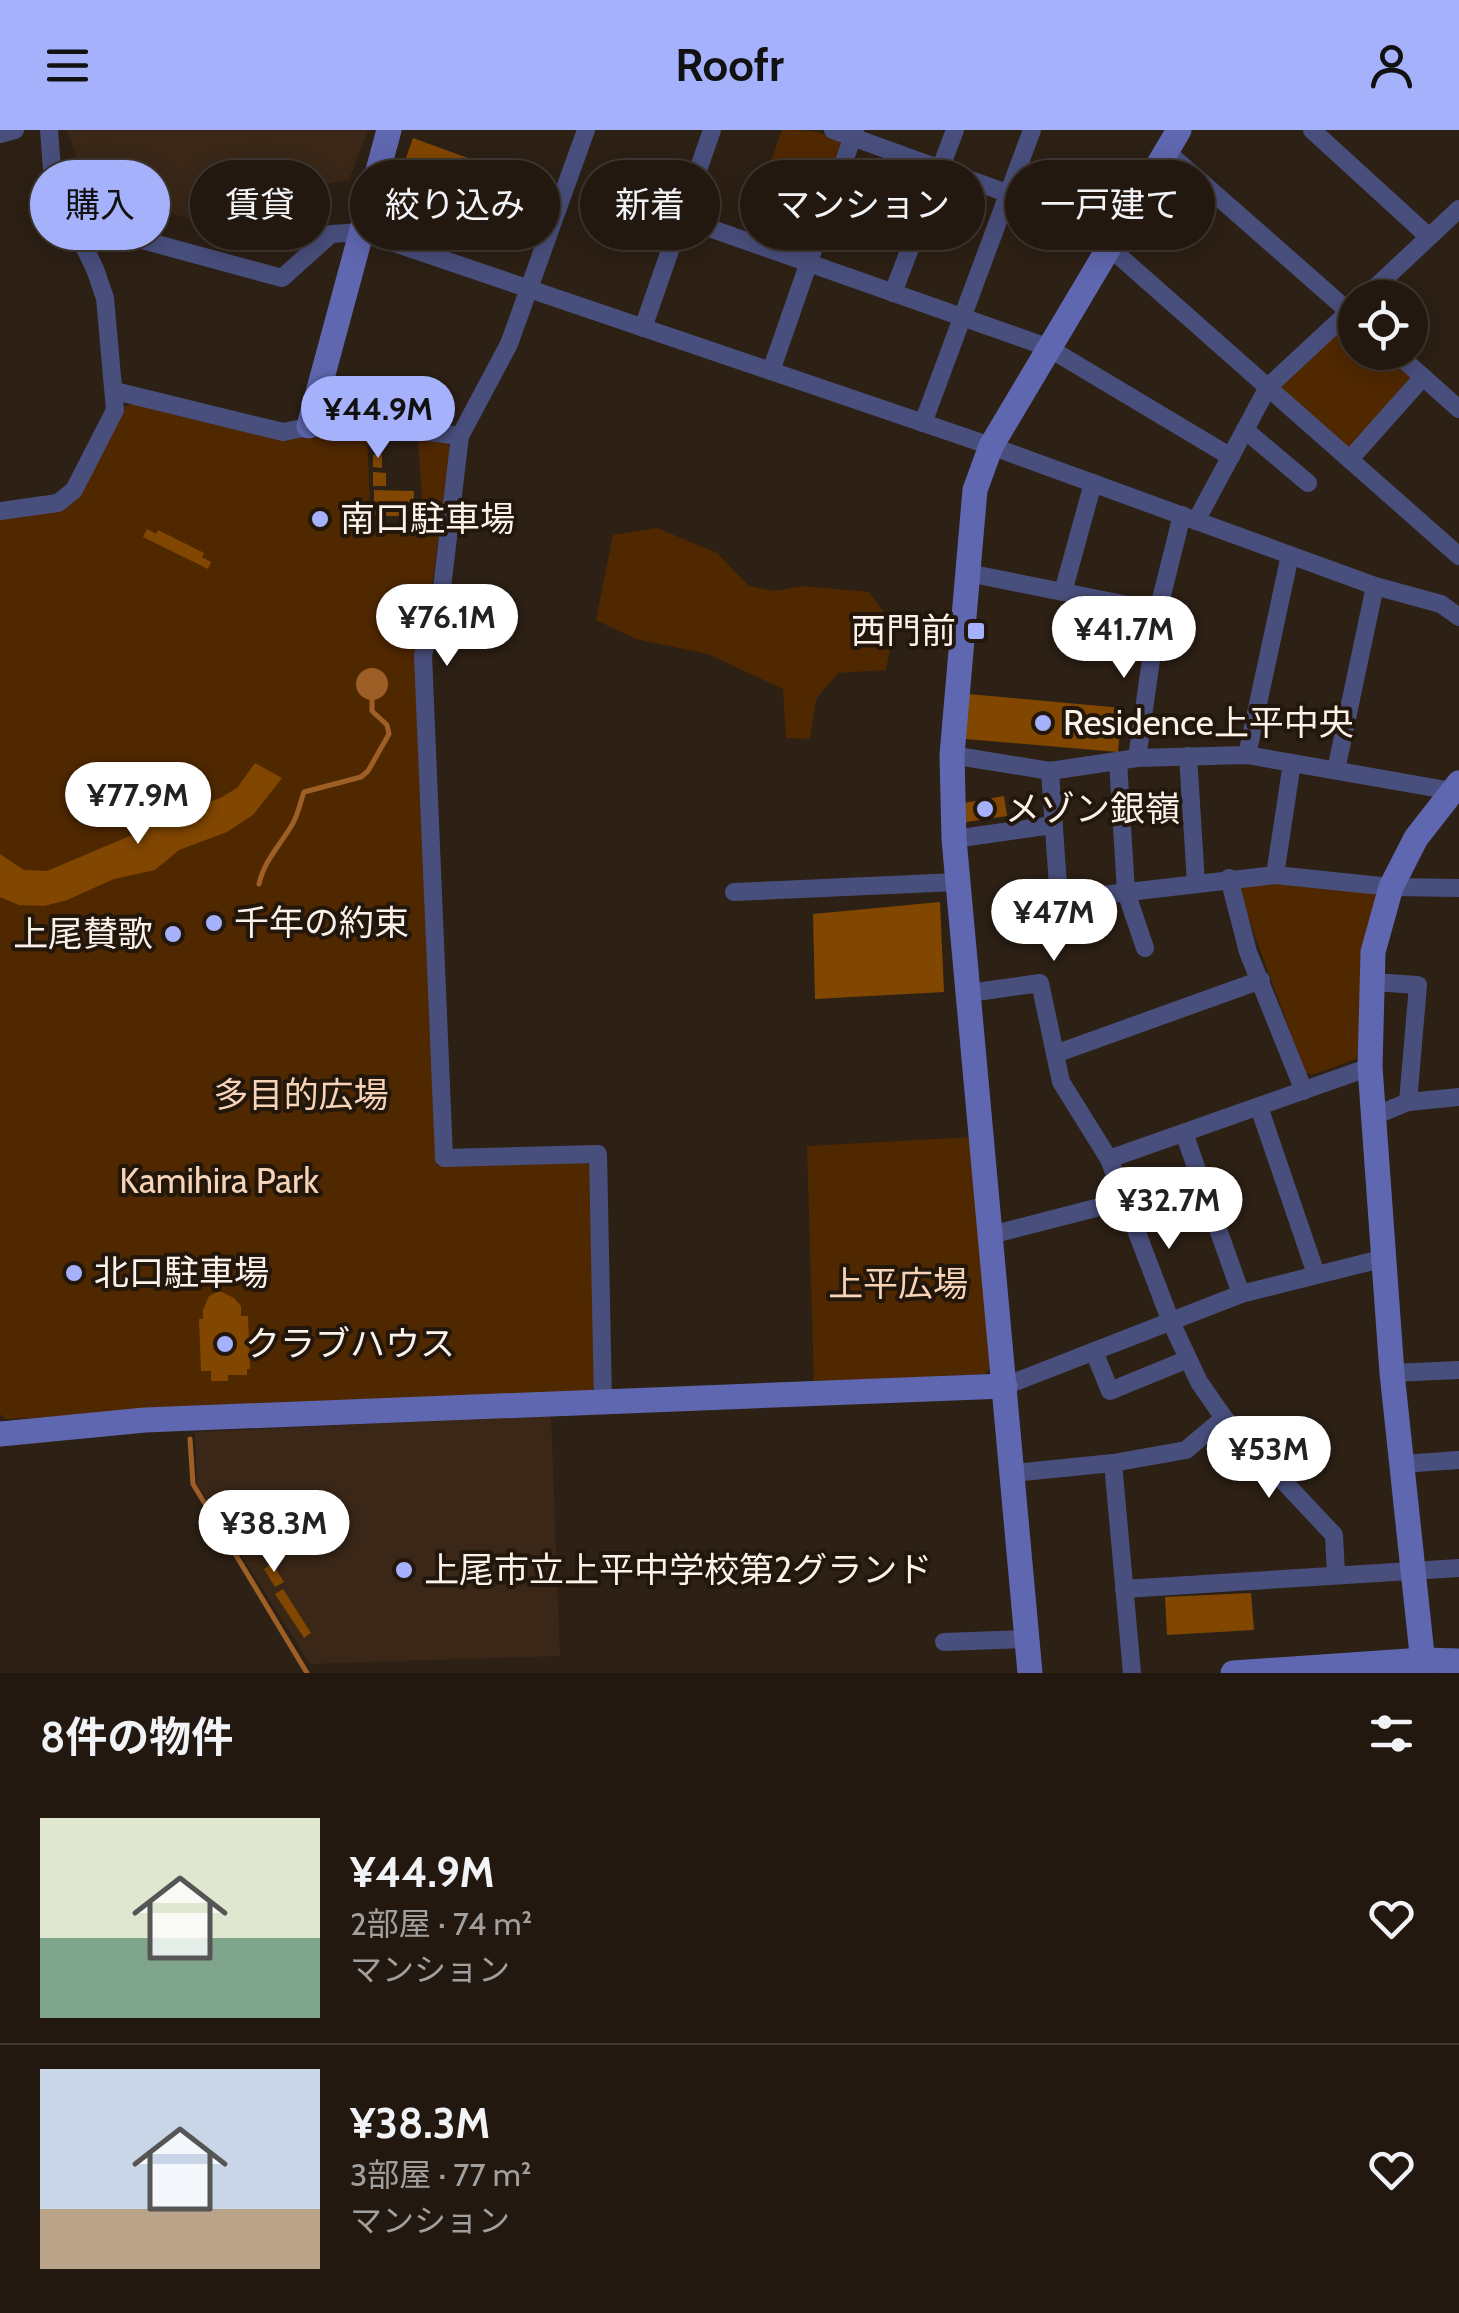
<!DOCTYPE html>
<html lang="ja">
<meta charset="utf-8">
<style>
:root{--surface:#221810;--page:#2e251e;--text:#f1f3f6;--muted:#a2a09f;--line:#3f3730;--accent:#a6b1fc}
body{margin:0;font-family:Cabin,"Noto Sans JP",sans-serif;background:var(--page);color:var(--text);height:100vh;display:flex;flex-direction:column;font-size:38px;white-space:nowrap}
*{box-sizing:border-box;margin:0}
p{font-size:32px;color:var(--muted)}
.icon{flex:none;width:55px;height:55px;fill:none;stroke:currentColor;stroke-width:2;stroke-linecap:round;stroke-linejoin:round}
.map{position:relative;height:1543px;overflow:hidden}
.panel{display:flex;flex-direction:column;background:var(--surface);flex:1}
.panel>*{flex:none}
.banner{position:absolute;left:30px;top:30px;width:1400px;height:90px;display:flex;gap:20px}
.controls{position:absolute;left:1338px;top:150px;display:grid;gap:20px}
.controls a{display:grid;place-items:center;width:90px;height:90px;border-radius:50%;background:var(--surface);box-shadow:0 5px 25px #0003,0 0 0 2px var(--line);font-size:50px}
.price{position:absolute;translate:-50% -85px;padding:0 22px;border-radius:35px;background:#fff;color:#222;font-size:32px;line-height:65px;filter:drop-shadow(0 2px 5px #0008)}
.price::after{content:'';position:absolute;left:50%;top:60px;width:30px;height:22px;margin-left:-15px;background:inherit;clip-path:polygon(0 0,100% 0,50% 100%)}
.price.current{background:var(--accent);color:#111}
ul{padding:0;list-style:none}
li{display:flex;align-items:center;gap:30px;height:250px;padding:0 40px}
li+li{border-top:2px solid var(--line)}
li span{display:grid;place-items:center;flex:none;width:280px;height:200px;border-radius:0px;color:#555}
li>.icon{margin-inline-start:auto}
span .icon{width:120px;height:120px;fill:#fffc;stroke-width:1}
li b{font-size:42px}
h2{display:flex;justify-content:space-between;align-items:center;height:120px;padding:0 40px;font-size:42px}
.chip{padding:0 35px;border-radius:45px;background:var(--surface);box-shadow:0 5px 25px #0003,0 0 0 2px var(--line);font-size:35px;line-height:90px}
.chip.current{background:var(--accent);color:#111}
header{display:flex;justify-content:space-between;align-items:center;height:130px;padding:0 40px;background:var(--accent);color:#111;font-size:45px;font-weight:700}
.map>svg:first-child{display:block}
</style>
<header><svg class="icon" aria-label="menu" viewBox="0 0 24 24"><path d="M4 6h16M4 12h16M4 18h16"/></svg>Roofr<svg class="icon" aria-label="person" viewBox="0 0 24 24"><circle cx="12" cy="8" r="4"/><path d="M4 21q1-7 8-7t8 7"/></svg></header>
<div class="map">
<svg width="1459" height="1543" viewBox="0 0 1459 1543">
<rect width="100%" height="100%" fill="#2d2015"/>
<!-- built -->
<g fill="#3a2718">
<path d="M 67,0 L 368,0 L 349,50 L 314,56 L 229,103 L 85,53 Z"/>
<path d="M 551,1286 L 560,1526 L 310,1534 L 197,1354 L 195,1302 Z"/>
</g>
<!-- green -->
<g fill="#502800">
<path d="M 782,0 C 802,0 826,0 841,13 L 804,117 L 797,121 L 745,101 Z"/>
<path d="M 1346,191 L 1355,194 L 1355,222 L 1388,223 L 1416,248 L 1356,316 L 1347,318 L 1281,259 L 1281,251 Z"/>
<path d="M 135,272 L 318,304 L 367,301 L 371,402 L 424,400 L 418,308 L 445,311 L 451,319 L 427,491 L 427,782 L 437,1036 L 582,1031 L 591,1037 L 596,1255 L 588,1264 L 5,1289 L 0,1284 L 0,388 L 85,356 L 125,277 Z"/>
<path d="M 657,398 L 717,423 L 749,456 L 774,461 L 803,456 L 869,462 L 894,496 L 886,540 L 838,543 L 816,569 L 810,609 L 786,608 L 783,559 L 708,524 L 636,509 L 596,490 L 613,405 Z"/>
<path d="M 1277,749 L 1372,760 L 1376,767 C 1359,819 1360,870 1360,923 L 1356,929 L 1312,945 L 1305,942 L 1238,760 L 1242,752 Z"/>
<path d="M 972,1007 L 992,1237 L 985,1244 L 814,1252 L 807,1016 Z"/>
</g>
<!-- water -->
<circle fill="#9d5f25" cx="372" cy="554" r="16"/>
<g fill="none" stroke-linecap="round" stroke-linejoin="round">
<!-- stream -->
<g stroke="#9d5f25" stroke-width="5">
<path d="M 259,754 C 264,731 280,715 292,695 C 298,685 300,673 304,662 L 361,647 L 368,641 L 389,604 L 387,595 L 372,581 L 372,569"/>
<path d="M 190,1309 L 193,1354 L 307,1543"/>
</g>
</g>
<!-- building -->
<g fill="#814600">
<path d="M 413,8 L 476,31 L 464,65 L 479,71 L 470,98 L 455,93 L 451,103 L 436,97 L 434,104 L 400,92 L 402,84 L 388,79 Z"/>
<path d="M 373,325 L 382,325 L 382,338 L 373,337 Z"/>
<path d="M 373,342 L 386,343 L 386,356 L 373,356 Z"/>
<path d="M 374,360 L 414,361 L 413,386 L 374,386 Z"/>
<path d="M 147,399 L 156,404 L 158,400 L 204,423 L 202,427 L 211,432 L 208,439 L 143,407 Z"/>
<path d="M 969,564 L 1122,578 L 1118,622 L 965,609 Z"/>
<path d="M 255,633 L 282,648 L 253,685 L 227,702 L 179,720 L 155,740 L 114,749 L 67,770 L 44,776 L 19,775 L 0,767 L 0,724 L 24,740 L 47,741 L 222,667 L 237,658 Z"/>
<path d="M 1004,666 L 1007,686 L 966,692 L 963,673 Z"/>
<path d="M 940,772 L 944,862 L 815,869 L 813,784 Z"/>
<path d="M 220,1161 L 234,1168 L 241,1176 L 241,1186 L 248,1186 L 250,1239 L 247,1239 L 247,1245 L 228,1245 L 228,1251 L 211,1251 L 211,1241 L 201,1241 L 199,1189 L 203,1189 L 203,1180 L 209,1166 Z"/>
<path d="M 272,1433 L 284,1452 L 275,1457 L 264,1439 Z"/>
<path d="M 283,1459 L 311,1503 L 304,1508 L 275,1464 Z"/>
<path d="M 1251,1463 L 1254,1500 L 1167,1505 L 1165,1467 Z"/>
</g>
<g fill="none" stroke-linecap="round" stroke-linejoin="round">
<!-- street -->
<g stroke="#494f7d" stroke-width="18">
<path d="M 586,0 L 509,214 L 460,306 L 441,466 L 423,525 L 444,1028 L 598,1024 L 603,1272"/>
<path d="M 833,0 L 1117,103"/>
<path d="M 1312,0 L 1429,107"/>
<path d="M 0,4 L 15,0"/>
<path d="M 1166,21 L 1355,187"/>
<path d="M 681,88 L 1047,217 L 1231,327"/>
<path d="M 72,91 L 282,148 L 331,104 L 362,102 L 991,316 L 1375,456 L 1441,474 L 1459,487"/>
<path d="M 1109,117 L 1459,426"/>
<path d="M 893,163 L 955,0"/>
<path d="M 1364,168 L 1459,79"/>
<path d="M 643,198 L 712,0"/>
<path d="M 1395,222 L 1459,279"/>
<path d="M 771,241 L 855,0"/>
<path d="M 115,261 L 283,302 C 342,288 400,299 460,306"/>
<path d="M 923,293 L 1032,0"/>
<path d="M 1245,300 L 1308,353"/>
<path d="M 1350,329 L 1423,247"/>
<path d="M 0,381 L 58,373 L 74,360 L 115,280 L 105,168 L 95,139 L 53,53 L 49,0"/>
<path d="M 1196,391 L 1268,257 L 1355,176"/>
<path d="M 968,443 L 1158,481"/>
<path d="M 1063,462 L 1093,353"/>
<path d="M 952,625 L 1050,641 L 1137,628 L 1247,625 L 1452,661"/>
<path d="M 1247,625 L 1290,425"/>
<path d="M 1188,626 L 1196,753"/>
<path d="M 1137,628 L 1158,481 L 1182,385"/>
<path d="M 1118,631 L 1126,762 L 1145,818"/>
<path d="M 1336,640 L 1375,456"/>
<path d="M 1050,641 L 1059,770 L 1275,745 L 1391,757 L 1459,758"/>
<path d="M 954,709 L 1053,695"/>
<path d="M 1275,745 L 1292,633"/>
<path d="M 1229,748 L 1248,822 L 1304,961"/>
<path d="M 734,762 L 957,752"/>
<path d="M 1372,852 L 1418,855 L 1408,972"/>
<path d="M 969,863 L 1040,853 L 1061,952 L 1109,1029 L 1171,1192 L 1199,1252 L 1224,1288 L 1334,1405 L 1336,1444"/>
<path d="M 1055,924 L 1261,850"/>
<path d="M 1259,977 L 1316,1144"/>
<path d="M 1374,986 L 1408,972 L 1459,967"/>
<path d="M 1184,1003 L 1241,1164"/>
<path d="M 1109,1029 L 1370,937"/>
<path d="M 991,1105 L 1123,1071"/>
<path d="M 1095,1224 L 1110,1261 L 1188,1229"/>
<path d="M 1392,1243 L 1459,1240"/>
<path d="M 1005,1256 L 1241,1164 L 1385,1128"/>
<path d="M 1113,1333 L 1132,1543"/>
<path d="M 1401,1334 L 1459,1330"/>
<path d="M 1013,1343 L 1113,1333 L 1186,1320 L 1224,1288"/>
<path d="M 1124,1459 L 1459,1438"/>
<path d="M 944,1512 L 1027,1509"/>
</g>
<!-- secondary -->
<g stroke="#5f67b0" stroke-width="25">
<path d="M 309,296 L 389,0"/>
<path d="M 0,1304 L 145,1290 L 1005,1256"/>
<path d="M 1030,1543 L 954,709 L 952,625 L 975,360 L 991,316 L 1179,0"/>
<path d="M 1233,1543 L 1423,1530 L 1459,1531"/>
<path d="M 1424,1543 L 1392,1243 L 1370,937 L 1373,822 L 1391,757 L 1416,708 L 1459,653"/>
</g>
</g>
<!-- markers -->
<g fill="#a6b1fc" stroke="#23170c" stroke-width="4">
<circle cx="320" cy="389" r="10"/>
<rect x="966" y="491" width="20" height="20" rx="5"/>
<circle cx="1043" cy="593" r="10"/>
<circle cx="985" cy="679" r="10"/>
<circle cx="214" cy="793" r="10"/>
<circle cx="173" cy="804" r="10"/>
<circle cx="74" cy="1143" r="10"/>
<circle cx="225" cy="1214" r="10"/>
<circle cx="404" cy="1440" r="10"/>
</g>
<g text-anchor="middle" stroke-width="8" stroke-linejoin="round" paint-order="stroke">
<!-- poi labels -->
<g font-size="35" fill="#fbf2eb" stroke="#23170c" text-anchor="start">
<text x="340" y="401">南口駐車場</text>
<text x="956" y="513" text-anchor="end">西門前</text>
<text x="1063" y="605">Residence上平中央</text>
<text x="1005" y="691">メゾン銀嶺</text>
<text x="234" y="805">千年の約束</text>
<text x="153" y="816" text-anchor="end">上尾賛歌</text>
<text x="94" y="1155">北口駐車場</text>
<text x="245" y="1226">クラブハウス</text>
<text x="424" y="1452">上尾市立上平中学校第2グランド</text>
</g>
<!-- park labels -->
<g font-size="35" fill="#f7d3b7" stroke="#23170c">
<text x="301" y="977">多目的広場</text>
<text x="219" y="1063">Kamihira Park</text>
<text x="898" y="1166">上平広場</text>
</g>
</g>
</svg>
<div class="controls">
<a><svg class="icon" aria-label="locate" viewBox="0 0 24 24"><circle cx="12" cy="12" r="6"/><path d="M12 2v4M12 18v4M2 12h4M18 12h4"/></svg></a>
</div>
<b class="price current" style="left:378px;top:331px">¥44.9M</b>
<b class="price" style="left:447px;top:539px">¥76.1M</b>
<b class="price" style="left:1124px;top:551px">¥41.7M</b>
<b class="price" style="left:138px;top:717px">¥77.9M</b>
<b class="price" style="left:1054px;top:834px">¥47M</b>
<b class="price" style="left:1169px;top:1122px">¥32.7M</b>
<b class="price" style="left:1269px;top:1371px">¥53M</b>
<b class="price" style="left:274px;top:1445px">¥38.3M</b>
<div class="banner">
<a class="chip current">購入</a>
<a class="chip">賃貸</a>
<a class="chip">絞り込み</a>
<a class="chip">新着</a>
<a class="chip">マンション</a>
<a class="chip">一戸建て</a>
</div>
</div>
<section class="panel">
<h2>8件の物件<svg class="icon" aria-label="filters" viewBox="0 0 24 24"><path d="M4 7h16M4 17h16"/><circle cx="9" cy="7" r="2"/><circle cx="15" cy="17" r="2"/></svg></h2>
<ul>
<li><span style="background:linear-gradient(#dfe7d0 60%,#7fa58c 0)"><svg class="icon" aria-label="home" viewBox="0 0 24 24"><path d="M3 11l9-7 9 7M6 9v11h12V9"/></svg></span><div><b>¥44.9M</b><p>2部屋 · 74 m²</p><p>マンション</p></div><svg class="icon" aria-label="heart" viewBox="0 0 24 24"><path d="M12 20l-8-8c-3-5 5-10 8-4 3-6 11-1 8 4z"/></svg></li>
<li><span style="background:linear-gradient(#c9d6e8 70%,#b9a48a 0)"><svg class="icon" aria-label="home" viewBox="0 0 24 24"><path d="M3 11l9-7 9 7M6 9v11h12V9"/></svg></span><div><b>¥38.3M</b><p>3部屋 · 77 m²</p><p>マンション</p></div><svg class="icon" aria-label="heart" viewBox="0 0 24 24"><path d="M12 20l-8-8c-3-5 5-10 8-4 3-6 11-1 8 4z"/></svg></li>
</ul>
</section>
